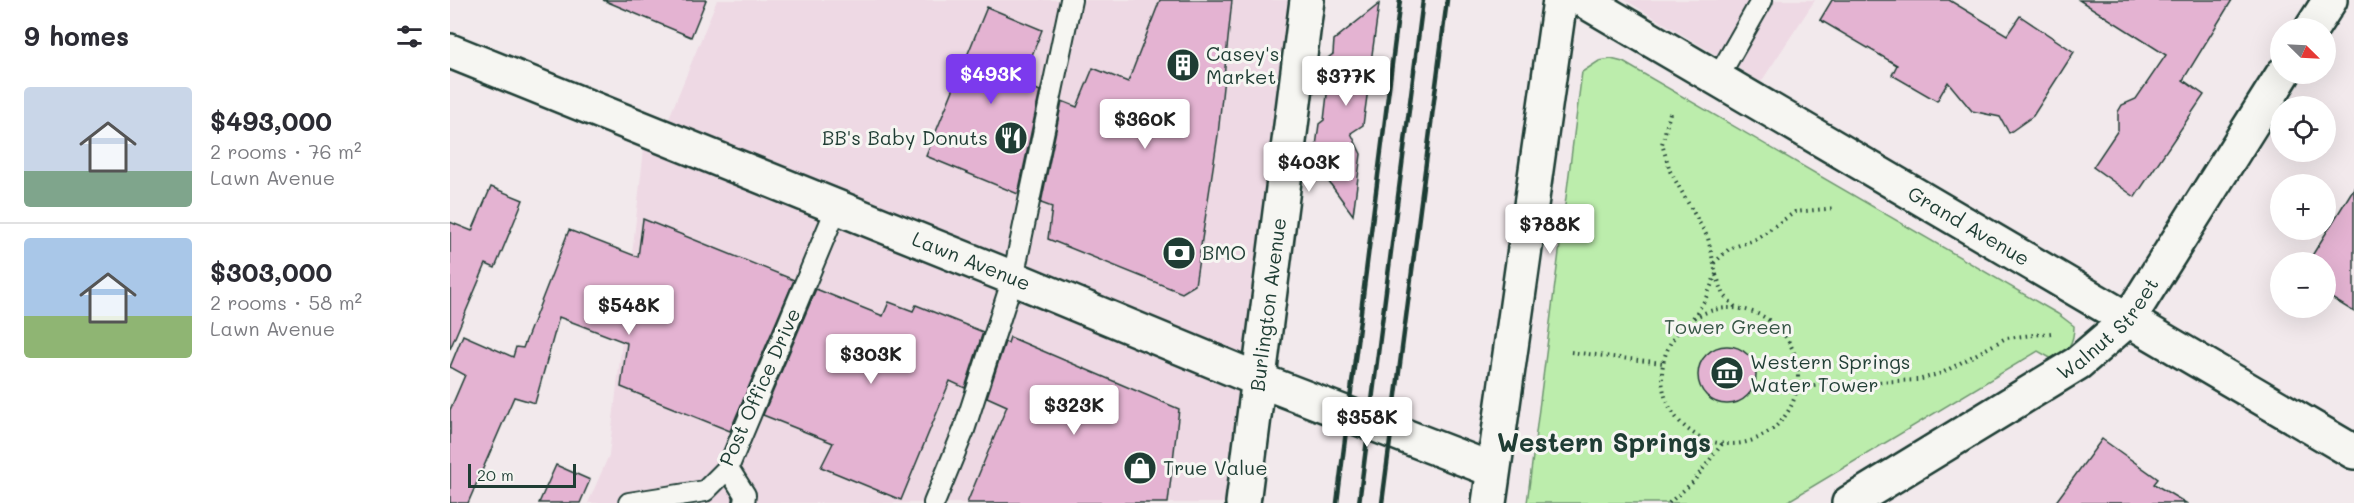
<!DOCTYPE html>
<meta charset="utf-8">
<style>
:root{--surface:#fff;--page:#f7f7f7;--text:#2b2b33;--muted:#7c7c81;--line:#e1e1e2;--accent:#7c3aed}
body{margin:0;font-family:Mali,sans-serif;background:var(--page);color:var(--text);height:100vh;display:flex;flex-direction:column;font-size:22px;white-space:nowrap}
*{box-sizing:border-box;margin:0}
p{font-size:20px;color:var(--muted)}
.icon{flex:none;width:33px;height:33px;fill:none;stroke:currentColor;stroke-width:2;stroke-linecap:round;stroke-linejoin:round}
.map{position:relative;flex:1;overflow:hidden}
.details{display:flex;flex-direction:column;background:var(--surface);width:450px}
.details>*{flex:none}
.needle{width:39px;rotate:114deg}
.fabs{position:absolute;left:1820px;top:18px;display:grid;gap:12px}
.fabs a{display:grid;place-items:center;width:66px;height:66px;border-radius:50%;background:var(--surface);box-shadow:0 6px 24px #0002;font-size:30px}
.scale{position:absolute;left:18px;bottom:15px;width:108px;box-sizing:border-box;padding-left:6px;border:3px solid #1f3d34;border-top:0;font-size:16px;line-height:21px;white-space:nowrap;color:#1f3d34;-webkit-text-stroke:4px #f6f6f2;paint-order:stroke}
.price{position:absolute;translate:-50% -51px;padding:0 14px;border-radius:6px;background:#fff;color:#222;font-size:20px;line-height:39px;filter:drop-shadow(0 2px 3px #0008)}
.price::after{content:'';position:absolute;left:50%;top:36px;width:18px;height:14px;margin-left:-9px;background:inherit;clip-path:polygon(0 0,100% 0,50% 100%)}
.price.active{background:var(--accent);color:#fff}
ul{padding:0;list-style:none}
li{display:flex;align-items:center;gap:18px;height:150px;padding:0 24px}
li+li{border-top:2px solid var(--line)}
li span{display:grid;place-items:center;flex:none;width:168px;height:120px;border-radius:6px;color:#555}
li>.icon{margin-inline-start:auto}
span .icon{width:72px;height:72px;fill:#fffc;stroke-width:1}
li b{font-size:26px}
h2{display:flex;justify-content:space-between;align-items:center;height:72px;padding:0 24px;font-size:26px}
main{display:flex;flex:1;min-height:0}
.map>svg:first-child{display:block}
</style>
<main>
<section class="details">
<h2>9 homes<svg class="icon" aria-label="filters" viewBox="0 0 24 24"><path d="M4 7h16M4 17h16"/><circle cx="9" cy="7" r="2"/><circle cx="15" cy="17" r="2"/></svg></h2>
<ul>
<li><span style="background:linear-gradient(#c9d6e8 70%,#7fa58c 0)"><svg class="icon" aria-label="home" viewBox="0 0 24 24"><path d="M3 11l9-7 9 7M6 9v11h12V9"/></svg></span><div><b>$493,000</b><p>2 rooms · 76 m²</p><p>Lawn Avenue</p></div></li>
<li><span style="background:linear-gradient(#a9c7e8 65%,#8fb573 0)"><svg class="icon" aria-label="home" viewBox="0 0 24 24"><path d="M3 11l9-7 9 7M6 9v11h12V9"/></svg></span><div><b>$303,000</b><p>2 rooms · 58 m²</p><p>Lawn Avenue</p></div></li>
</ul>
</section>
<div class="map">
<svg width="1904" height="503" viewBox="0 0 1904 503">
<rect width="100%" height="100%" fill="#f2e9ec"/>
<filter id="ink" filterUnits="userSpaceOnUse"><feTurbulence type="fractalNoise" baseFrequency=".0167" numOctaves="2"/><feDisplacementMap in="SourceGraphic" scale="12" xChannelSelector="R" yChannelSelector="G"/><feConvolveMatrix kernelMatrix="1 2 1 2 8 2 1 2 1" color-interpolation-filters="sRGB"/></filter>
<g filter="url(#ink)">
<!-- built -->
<g fill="#eed9e4">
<path d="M 267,0 L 850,0 L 787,503 L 138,503 L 159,455 L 194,149 L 210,140 Z"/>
<path d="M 1175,0 L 1365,0 L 1311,82 Z"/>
</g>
<!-- green -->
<path fill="#bcedac" stroke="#6e9570" stroke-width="1.5" d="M 1161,59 L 1173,62 L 1608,314 L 1624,326 C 1624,344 1618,350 1604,360 L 1588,351 L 1335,503 L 1077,503 L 1132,72 L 1149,61 Z"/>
<!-- building -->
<g fill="#e4b3d2" stroke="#1f3d34" stroke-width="1.5">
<path d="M 153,0 L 256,0 L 241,37 Z"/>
<path d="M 710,0 L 782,0 L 768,135 L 745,285 L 732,293 L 598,239 L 602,207 L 591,203 L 612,101 L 627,107 L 643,68 L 678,82 Z"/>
<path d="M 1382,0 L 1499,0 L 1557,35 L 1570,16 L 1624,52 L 1583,116 L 1559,133 L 1550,117 L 1522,111 L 1498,82 L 1487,101 L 1442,75 L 1447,65 L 1370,20 Z"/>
<path d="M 1629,0 L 1782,0 L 1733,80 L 1754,95 L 1685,197 L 1643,167 L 1668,130 L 1668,112 L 1672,105 L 1686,99 L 1716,55 Z"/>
<path d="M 929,4 L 921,62 L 908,79 L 918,89 L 913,125 L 901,133 L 911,154 L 903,215 L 868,167 L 870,150 L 866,146 L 869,124 L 874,120 L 878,86 L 875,82 L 878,58 L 883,54 L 884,40 Z"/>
<path d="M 537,7 L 592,30 L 571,83 L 590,91 L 568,194 L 476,156 Z"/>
<path d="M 41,187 L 73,200 L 45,268 L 36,264 L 0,349 L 0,222 L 22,231 Z"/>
<path d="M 1904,188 L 1904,312 L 1875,294 L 1875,262 L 1858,262 Z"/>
<path d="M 193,219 L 344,280 L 280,431 L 171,387 L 177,343 L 109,317 L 85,403 L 64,397 L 18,503 L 0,503 L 0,410 L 15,375 L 0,367 L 13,335 L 63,357 L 66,347 L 73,348 L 119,230 L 188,257 Z"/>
<path d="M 366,289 L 433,316 L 439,302 L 463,311 L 466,305 L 533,332 L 515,388 L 500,381 L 451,500 L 371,467 L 383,443 L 313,415 Z"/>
<path d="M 560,337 L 729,409 L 718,503 L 517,503 L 557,406 L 537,397 L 555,342 L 558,343 Z"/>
<circle cx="1277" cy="375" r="29"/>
<path d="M 1652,439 L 1708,479 L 1704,484 L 1736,503 L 1605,503 Z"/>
<path d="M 106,465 L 140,480 L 130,503 L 89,503 Z"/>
</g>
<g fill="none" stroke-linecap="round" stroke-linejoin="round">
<defs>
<g id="service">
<path d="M 1267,79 L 1312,0"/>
<path d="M 278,468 L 295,495 L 294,503"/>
<path d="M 179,503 L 255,491 L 278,468 L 387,207"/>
<path d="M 484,503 L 514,430 L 563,278 L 621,0"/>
</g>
<g id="minor">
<path id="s1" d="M 1133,0 L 1904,452"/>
<path d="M 1862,28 L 1880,0"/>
<path id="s2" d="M 0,51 L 563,278 L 809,380 L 1043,470"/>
<path id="s3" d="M 793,503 L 857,0"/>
<path d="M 1039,503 L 1110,0"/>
<path id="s4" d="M 1399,503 L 1628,363 L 1678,320 L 1833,74"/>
</g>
</defs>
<!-- service casing -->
<use href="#service" stroke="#1f3d34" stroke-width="24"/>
<!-- minor casing -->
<use href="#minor" stroke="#1f3d34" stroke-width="38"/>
<!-- path -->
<g stroke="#1f3d34" stroke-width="4" stroke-dasharray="1.5 4.5" stroke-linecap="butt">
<path d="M 1220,113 L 1212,144 L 1220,171 L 1258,238 L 1266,274 L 1255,300 L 1243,318"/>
<path d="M 1264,263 L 1279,249 L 1306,239 L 1345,212 L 1386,208"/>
<path d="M 1266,275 L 1274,295 L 1286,308"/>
<circle cx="1280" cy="376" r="68"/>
<path d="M 1121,352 L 1213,363"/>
<path d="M 1346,388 L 1380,384 L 1468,380 L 1492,373 L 1556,338 L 1601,333"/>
<path d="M 1219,503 L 1243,482 L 1272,444"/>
</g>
<!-- service -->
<use href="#service" stroke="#f6f6f2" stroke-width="20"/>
<!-- minor -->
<use href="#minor" stroke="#f6f6f2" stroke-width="33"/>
<!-- rail -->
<g stroke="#1f3d34" stroke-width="4.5">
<path d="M 887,503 L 950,0"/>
<path d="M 909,503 L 973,0"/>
<path d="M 932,503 L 997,0"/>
</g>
</g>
</g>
<!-- icons -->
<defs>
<symbol id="building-disc" viewBox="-11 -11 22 22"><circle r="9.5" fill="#1f3d34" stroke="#f6f6f2"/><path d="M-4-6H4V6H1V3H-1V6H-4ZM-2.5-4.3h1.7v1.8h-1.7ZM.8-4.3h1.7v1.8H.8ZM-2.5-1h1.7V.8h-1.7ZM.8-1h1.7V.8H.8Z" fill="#fff"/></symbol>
<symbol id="restaurant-disc" viewBox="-11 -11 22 22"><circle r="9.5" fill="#1f3d34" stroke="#f6f6f2"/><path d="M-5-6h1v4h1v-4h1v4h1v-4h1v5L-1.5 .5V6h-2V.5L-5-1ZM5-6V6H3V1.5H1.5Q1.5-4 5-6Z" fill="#fff"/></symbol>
<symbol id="bank-disc" viewBox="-11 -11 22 22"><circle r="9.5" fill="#1f3d34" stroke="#f6f6f2"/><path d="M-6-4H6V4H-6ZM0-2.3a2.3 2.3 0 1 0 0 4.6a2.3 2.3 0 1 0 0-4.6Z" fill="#fff"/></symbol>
<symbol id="museum-disc" viewBox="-11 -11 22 22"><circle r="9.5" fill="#1f3d34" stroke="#f6f6f2"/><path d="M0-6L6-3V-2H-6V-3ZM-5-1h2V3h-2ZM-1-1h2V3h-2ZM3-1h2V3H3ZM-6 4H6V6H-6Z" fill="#fff"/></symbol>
<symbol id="shop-disc" viewBox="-11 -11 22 22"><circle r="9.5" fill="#1f3d34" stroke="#f6f6f2"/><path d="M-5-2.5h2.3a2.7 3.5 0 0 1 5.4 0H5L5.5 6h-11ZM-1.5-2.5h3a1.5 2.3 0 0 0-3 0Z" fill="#fff"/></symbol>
</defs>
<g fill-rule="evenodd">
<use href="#building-disc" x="714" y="46" width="38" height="38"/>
<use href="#restaurant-disc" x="542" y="119" width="38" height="38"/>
<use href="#bank-disc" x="710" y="234" width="38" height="38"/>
<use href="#museum-disc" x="1258" y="354" width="38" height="38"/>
<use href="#shop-disc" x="671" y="449" width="38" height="38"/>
</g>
<g text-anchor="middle" stroke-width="6" stroke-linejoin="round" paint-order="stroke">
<!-- poi labels -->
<g font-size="20" fill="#1f3d34" stroke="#f6f6f2" text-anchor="start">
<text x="756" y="61">Casey's<tspan x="756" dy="23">Market</tspan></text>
<text x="538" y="145" text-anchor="end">BB's Baby Donuts</text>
<text x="752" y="260">BMO</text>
<text x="1300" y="369">Western Springs<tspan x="1300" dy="23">Water Tower</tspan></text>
<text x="713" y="475">True Value</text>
</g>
<!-- street labels -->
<g font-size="20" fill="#1f3d34" stroke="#f6f6f2">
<text dy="7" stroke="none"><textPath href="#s1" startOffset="447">Grand Avenue</textPath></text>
<text dy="7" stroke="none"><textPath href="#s2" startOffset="562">Lawn Avenue</textPath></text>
<text dy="7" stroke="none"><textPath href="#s3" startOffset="200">Burlington Avenue</textPath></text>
<text dy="7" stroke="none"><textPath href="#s4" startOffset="314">Walnut Street</textPath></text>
<text transform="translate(310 387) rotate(-66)" y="7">Post Office Drive</text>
</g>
<!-- park labels -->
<g font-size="20" fill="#375746" stroke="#f6f6f2">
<text x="1278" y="334">Tower Green</text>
</g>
<!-- district labels -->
<g font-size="26" font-weight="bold" fill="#1f3d34" stroke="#f6f6f2">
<text x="1154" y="452">Western Springs</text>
</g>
</g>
</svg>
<div class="fabs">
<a><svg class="needle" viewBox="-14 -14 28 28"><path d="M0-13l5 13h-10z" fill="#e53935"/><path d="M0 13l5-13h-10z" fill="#7c7c81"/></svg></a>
<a><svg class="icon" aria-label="locate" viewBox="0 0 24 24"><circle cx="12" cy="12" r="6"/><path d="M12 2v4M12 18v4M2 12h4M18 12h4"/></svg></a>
<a>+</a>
<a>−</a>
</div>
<div class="scale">20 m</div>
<b class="price active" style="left:541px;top:105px">$493K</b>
<b class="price" style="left:896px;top:107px">$377K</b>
<b class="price" style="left:695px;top:150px">$360K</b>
<b class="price" style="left:859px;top:193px">$403K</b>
<b class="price" style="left:1100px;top:255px">$788K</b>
<b class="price" style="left:179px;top:336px">$548K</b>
<b class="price" style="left:421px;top:385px">$303K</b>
<b class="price" style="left:624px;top:436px">$323K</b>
<b class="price" style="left:917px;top:448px">$358K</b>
</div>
</main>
